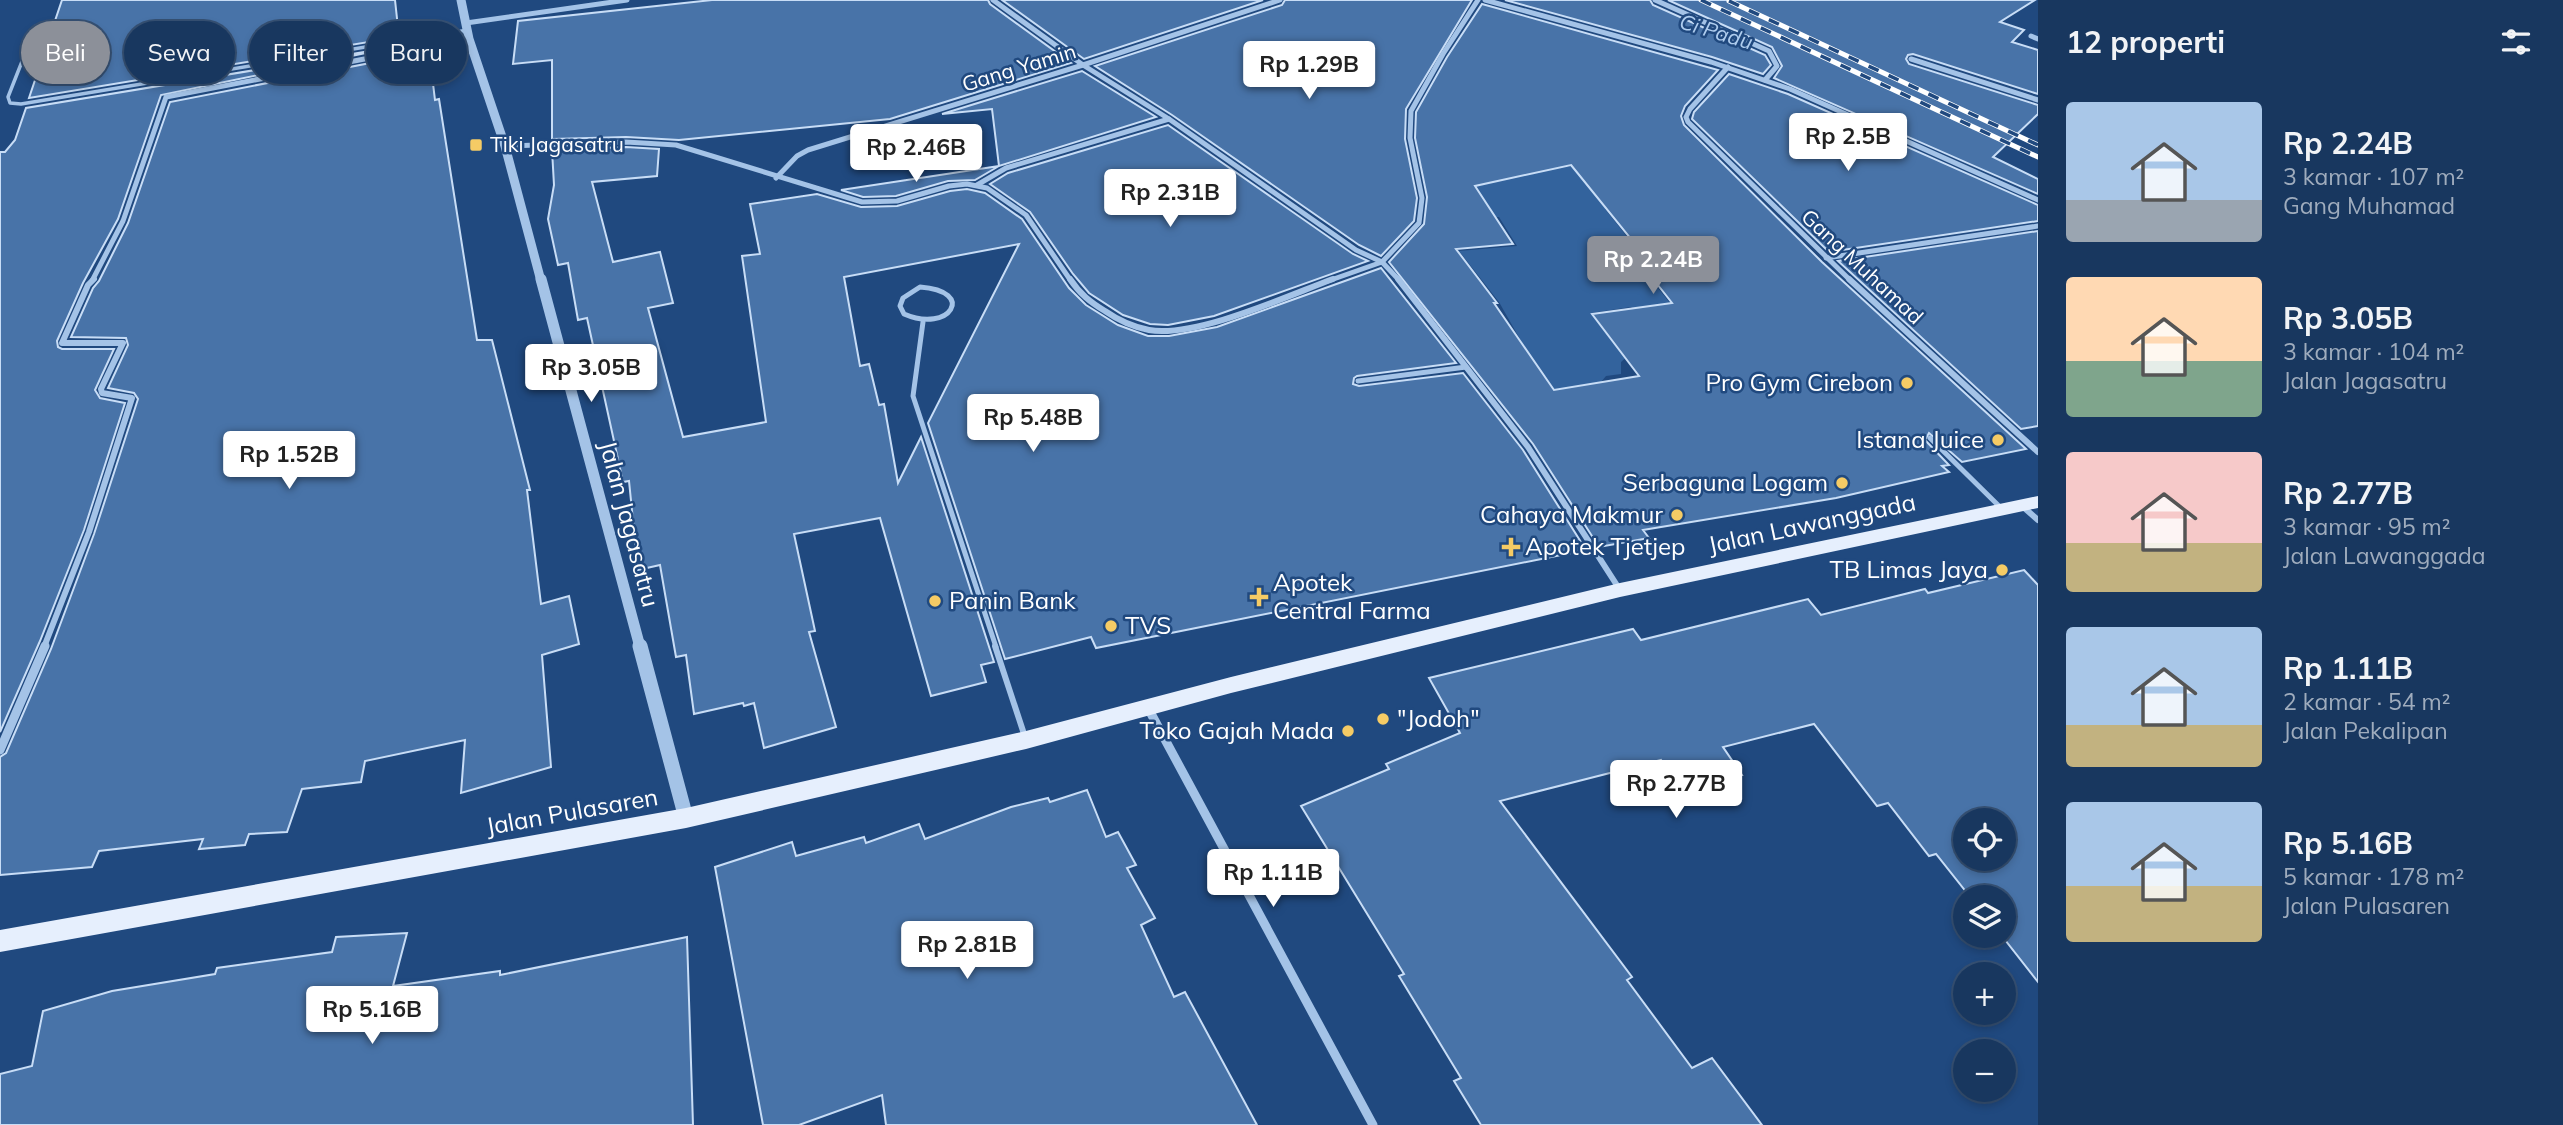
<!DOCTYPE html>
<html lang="id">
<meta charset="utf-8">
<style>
:root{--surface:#18375f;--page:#254268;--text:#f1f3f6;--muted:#9facbd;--line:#365174;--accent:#8c9099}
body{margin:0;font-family:Mulish,sans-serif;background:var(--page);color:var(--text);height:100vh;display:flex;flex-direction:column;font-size:26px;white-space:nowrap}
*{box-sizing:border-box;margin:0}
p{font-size:23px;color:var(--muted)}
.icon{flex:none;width:38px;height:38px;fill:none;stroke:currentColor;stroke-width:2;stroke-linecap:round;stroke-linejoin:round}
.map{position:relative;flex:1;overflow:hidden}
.sheet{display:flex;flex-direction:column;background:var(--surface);width:525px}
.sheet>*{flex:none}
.hud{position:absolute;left:21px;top:21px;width:665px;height:63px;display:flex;gap:14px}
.tools{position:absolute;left:1953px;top:808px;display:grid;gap:14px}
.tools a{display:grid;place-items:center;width:63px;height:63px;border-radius:50%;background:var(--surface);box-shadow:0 4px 10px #0003,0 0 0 2px var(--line);font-size:35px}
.price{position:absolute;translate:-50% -60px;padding:0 16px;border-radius:7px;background:#fff;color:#222;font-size:23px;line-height:46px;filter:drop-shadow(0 2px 4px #0008)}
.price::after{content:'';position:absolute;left:50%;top:42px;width:21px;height:16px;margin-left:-10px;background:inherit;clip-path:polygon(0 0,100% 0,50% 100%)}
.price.on{background:var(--accent);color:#fff}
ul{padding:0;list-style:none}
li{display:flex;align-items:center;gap:21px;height:175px;padding:0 28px}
li span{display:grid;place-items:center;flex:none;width:196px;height:140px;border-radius:7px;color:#555}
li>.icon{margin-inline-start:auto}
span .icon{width:84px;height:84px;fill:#fffc;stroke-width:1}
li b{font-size:30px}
h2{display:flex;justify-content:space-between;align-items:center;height:84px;padding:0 28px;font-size:30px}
.tag{padding:0 24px;border-radius:32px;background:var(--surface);box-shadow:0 4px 10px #0003,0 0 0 2px var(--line);font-size:24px;line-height:63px}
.tag.on{background:var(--accent);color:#fff}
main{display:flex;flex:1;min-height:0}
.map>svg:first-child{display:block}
</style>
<main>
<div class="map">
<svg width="2038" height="1125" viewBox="0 0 2038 1125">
<rect width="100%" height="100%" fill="#20497f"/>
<!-- green -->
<path fill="#33639d" d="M 1579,165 L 1611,208 L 1605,209 L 1644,258 L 1636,260 L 1673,307 L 1636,312 L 1631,307 L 1591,313 L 1611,340 L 1651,335 L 1621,362 L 1621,374 L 1606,376 L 1601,382 L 1605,389 L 1563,404 L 1529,355 L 1499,302 L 1459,251 L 1517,246 L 1499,217 L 1444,221 L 1451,186 Z"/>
<!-- building -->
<g fill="#4873a8" stroke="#c8ddf6" stroke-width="2" fill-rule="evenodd">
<path d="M 62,0 L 395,0 L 399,37 L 29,98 Z"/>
<path d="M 712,0 L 988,0 L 990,4 L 1071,63 L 890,119 L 679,140 L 626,137 L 552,139 L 552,60 L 513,64 L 518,21 Z"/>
<path d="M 1002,0 L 1263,0 L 1084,59 Z"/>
<path d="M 1285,0 L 1472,0 L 1406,109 L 1405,139 L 1417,198 L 1414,221 L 1381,256 L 1359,245 L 1172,115 L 1095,66 L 1282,5 Z"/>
<path d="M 1505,0 L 1650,0 L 1653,5 L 1765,55 L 1771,65 L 1763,74 L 1712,57 Z"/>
<path d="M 1668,0 L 2035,0 L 2000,22 L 2024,30 L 2012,42 L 2038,50 L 2038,94 L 1913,54 L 1908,55 L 1906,59 L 1909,64 L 2038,105 L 2038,114 L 1993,157 L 2038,179 L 2038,194 L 1774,78 L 1782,66 L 1772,47 Z"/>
<path d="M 1482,4 L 1718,70 L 1685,106 L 1681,116 L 1684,125 L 1822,262 L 2026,449 L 1962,462 L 1929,433 L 1925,440 L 1949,465 L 1942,466 L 1949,472 L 1836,498 L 1643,530 L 1649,538 L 1599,547 L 1533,444 L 1389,262 L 1424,224 L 1427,197 L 1415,138 L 1416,112 L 1447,57 ZM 1571,165 L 1648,260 L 1639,261 L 1672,303 L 1592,314 L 1639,376 L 1554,390 L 1494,303 L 1497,303 L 1456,249 L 1513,244 L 1475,186 Z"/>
<path d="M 400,46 L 161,95 L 118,219 L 83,283 L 57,341 L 58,347 L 62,349 L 114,349 L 95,390 L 100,398 L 125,403 L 84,530 L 40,641 L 0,732 L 0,152 L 5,152 L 15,140 L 26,108 Z"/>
<path d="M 401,57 L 401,65 L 430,59 L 435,100 L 439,99 L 477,340 L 492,340 L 530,490 L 527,490 L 541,604 L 569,596 L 579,644 L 542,655 L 551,767 L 461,793 L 465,740 L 365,761 L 361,782 L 302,789 L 287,832 L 249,834 L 245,845 L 199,849 L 203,839 L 99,851 L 92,867 L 0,875 L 0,757 L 6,753 L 51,649 L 94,534 L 138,399 L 134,393 L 108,388 L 128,345 L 126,338 L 71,337 L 93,288 L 99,281 L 128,223 L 170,102 Z"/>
<path d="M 1082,71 L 1156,117 L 999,166 L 992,109 L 942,114 Z"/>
<path d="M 1729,74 L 1788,94 L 2038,205 L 2038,221 L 1829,252 L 1692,119 L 1694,112 Z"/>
<path d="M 1168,125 L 1353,254 L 1368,261 L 1214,316 L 1168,325 L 1150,324 L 1123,315 L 1089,293 L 1073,274 L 1030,212 L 990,184 L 1008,173 Z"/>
<path d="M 626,147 L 659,149 L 657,176 L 592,182 L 613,262 L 660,252 L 673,303 L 648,308 L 683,437 L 766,422 L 742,256 L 760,254 L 750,204 L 817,194 L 861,207 L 897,206 L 950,191 L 967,189 L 985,193 L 1022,219 L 1069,288 L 1086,305 L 1118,325 L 1148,336 L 1169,336 L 1217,327 L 1381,268 L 1456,363 L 1357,376 L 1354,378 L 1353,384 L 1359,386 L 1463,373 L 1523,450 L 1586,550 L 1096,648 L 1091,637 L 1005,659 L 928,423 L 1019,244 L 844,277 L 860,366 L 869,364 L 879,405 L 884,404 L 898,483 L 921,437 L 994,662 L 981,665 L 986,682 L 931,696 L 880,518 L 794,534 L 815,631 L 809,632 L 836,727 L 764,748 L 754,703 L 744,706 L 743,703 L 694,714 L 686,655 L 676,657 L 660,565 L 638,570 L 629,481 L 623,482 L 587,318 L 578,320 L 568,263 L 558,265 L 548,219 L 554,185 L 552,150 Z"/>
<path d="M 999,166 L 975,180 L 948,181 L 896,196 L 863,197 L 841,190 Z"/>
<path d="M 2038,231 L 2038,426 L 2021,429 L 1838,261 Z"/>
<path d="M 2024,570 L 2038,585 L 2038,982 L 2002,936 L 2004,936 L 2004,898 L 1971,898 L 1936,854 L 1929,856 L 1888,803 L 1877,806 L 1814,724 L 1723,747 L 1742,775 L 1679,789 L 1661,760 L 1500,801 L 1632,977 L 1627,980 L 1692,1068 L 1712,1058 L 1762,1125 L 1481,1125 L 1454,1081 L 1461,1078 L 1399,976 L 1404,974 L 1301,806 L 1389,769 L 1386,764 L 1460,733 L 1429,678 L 1633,629 L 1641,640 L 1808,599 L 1821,615 L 1925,589 L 1928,593 ZM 1965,821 L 2004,821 L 2004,859 L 1965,859 Z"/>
<path d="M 1087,790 L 1106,837 L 1118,832 L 1136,865 L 1127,868 L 1155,918 L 1141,925 L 1174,997 L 1185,992 L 1257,1125 L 886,1125 L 882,1095 L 799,1125 L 763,1125 L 715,867 L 792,842 L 796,856 L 864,837 L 866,843 L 919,824 L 925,839 L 1011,807 L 1048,798 L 1050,802 Z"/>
<path d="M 407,933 L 393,986 L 500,971 L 500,975 L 687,937 L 693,1125 L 0,1125 L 0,1074 L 32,1066 L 43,1011 L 112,991 L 215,974 L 217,968 L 332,952 L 336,937 Z"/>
</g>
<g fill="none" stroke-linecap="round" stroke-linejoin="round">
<!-- service-far2 -->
<path stroke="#a4c3e7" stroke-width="3.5" d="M 36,26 L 8,97 L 10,103 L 21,104 L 468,30"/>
<!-- service-far1 -->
<g stroke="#a4c3e7" stroke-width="5">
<path d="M 920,287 C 977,291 950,334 904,314 L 900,306 L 903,298 Z"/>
<path d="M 923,322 L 913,396 L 996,647"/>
<path d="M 1358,381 L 1466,367"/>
<path d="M 1930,438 L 2002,509"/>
</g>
<!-- service -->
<path stroke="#a4c3e7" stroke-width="6" d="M 995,646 L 1025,737"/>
<!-- minor-far2 -->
<g stroke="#a4c3e7" stroke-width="5">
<path d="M 993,0 L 1083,65 L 1169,119 L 1356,250 L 1382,262 L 1400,281"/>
<path d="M 1485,0 L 1711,62 L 1790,89 L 2038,200"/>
<path d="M 1655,0 L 1769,51 L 1777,66 L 1765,80"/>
<path d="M 466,23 L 627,0"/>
<path d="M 2031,36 L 2038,39"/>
<path d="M 1911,59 L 2038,100"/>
<path d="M 1728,67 L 1690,109 L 1686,117 L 1688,122 L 1851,281"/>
<path d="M 505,146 L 626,142 L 676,145 L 862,202 L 897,201 L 949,186 L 967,184 L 987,188 L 1026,215 L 1071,281"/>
<path d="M 776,178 L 797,156 L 808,150 L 1083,65 L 1280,0"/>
<path d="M 977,185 L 1006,168 L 1169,119"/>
<path d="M 1826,258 L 2038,226"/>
<path d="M 92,281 L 123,221 L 166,97 L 469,39"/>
<path d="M 1328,281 L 1382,262 L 1419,223 L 1422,198 L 1410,138 L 1411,111 L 1443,54 L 1478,0"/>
</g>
<!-- minor-far1 -->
<g stroke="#a4c3e7" stroke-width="6">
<path d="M 1070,279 C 1080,294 1090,302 1105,311 C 1118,320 1133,327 1149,330 C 1196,338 1287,296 1333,279"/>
<path d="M 1398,279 L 1528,447 L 1620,590"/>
<path d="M 1849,279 L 2038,452"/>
<path d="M 2021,505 L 2038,520"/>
<path d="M 44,647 L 89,532 L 132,398 L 102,393 L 101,389 L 123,343 L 62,343 L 88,285 L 94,279"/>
</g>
<!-- minor -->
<g stroke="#a4c3e7" stroke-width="9">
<path d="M 1148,708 L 1373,1125"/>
<path d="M 0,750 L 45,646"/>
</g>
<!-- tertiary-far2 -->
<path stroke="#a4c3e7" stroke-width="9" d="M 461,0 L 469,39 L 505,146 L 541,281"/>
<!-- tertiary-far1 -->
<path stroke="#a4c3e7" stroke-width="11" d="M 541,279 L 640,647"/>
<!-- tertiary -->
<path stroke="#a4c3e7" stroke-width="15" d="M 640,646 L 686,818"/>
<!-- primary -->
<path fill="#e6effd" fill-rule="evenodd" d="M 2038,496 L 2038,508 L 1620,597 L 1231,693 L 1026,749 L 686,828 L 0,952 L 0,930 L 686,808 L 1026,731 L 1231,677 L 1620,583 Z"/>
<defs>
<g id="rail">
<path d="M 1701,0 L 2038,157"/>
<path d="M 1729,1 L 2038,145"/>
</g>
</defs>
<!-- rail casing -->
<use href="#rail" stroke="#fff" stroke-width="5"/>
<!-- rail -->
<use href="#rail" stroke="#20497f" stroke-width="3.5" stroke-dasharray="11" stroke-linecap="butt"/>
</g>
<!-- markers -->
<g fill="#f5cb65" stroke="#20497f" stroke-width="2.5">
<rect x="469" y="138" width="14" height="14" rx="3.5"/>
<circle cx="1907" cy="383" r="7"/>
<circle cx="1998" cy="440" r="7"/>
<circle cx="1842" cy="483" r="7"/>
<circle cx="1677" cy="515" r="7"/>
<path d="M1507.5 536.5h7v7h7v7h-7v7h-7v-7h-7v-7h7z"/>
<circle cx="2002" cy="570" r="7"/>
<path d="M1255.5 586.5h7v7h7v7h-7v7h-7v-7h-7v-7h7z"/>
<circle cx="935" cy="601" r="7"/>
<circle cx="1111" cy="626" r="7"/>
<circle cx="1383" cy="719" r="7"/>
<circle cx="1348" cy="731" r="7"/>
</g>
<g text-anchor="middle" stroke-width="5" stroke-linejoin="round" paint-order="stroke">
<!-- far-water labels -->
<g font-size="21" font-style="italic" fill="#afcdef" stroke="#20497f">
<text transform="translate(1716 32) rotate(17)" y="7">Ci Padu</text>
</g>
<!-- far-street labels -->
<g font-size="21" fill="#fff" stroke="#20497f">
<text transform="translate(1019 68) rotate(-17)" y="7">Gang Yamin</text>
<text transform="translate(1862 267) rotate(43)" y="7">Gang Muhamad</text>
</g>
<!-- far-poi labels -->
<g font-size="21" fill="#fff" stroke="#20497f" text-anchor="start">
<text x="490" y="152">Tiki Jagasatru</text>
</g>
<!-- poi labels -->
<g font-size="24" fill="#fff" stroke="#20497f" text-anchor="end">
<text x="1893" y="391">Pro Gym Cirebon</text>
<text x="1984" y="448">Istana Juice</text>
<text x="1828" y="491">Serbaguna Logam</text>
<text x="1663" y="523">Cahaya Makmur</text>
<text x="1525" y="555" text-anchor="start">Apotek Tjetjep</text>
<text x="1988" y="578">TB Limas Jaya</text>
<text x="1273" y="591" text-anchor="start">Apotek<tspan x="1273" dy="28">Central Farma</tspan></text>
<text x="949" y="609" text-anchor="start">Panin Bank</text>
<text x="1125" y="634" text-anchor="start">TVS</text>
<text x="1397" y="727" text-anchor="start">"Jodoh"</text>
<text x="1334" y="739">Toko Gajah Mada</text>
</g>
<!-- street labels -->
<g font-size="24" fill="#fff" stroke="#20497f">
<text transform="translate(629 524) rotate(75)" y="8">Jalan Jagasatru</text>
<text transform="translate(1812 524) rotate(-12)" y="8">Jalan Lawanggada</text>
<text transform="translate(572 812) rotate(-10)" y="8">Jalan Pulasaren</text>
</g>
</g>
</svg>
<div class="tools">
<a><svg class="icon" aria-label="locate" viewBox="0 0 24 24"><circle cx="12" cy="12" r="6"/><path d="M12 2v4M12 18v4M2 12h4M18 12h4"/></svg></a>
<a><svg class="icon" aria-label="layers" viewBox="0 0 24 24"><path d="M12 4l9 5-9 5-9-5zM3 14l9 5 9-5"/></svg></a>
<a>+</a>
<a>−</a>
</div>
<b class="price" style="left:1309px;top:101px">Rp 1.29B</b>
<b class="price" style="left:1848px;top:173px">Rp 2.5B</b>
<b class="price" style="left:916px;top:184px">Rp 2.46B</b>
<b class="price" style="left:1170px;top:229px">Rp 2.31B</b>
<b class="price on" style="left:1653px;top:296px">Rp 2.24B</b>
<b class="price" style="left:591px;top:404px">Rp 3.05B</b>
<b class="price" style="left:1033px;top:454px">Rp 5.48B</b>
<b class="price" style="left:289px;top:491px">Rp 1.52B</b>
<b class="price" style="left:1676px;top:820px">Rp 2.77B</b>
<b class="price" style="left:1273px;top:909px">Rp 1.11B</b>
<b class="price" style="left:967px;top:981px">Rp 2.81B</b>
<b class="price" style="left:372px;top:1046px">Rp 5.16B</b>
<div class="hud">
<a class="tag on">Beli</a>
<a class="tag">Sewa</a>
<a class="tag">Filter</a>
<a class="tag">Baru</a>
</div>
</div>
<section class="sheet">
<h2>12 properti<svg class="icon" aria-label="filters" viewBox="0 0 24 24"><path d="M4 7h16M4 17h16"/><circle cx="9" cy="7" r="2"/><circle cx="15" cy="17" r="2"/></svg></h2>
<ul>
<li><span style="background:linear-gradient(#a9c7e8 70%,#9aa5b1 0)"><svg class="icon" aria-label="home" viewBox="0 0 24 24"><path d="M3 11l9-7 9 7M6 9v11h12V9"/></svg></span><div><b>Rp 2.24B</b><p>3 kamar · 107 m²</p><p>Gang Muhamad</p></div></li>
<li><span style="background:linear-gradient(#ffd9b3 60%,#7fa58c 0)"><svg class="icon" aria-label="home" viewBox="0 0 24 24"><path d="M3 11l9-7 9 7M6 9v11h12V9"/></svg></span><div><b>Rp 3.05B</b><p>3 kamar · 104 m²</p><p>Jalan Jagasatru</p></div></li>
<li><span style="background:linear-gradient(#f6c9c9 65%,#c2b280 0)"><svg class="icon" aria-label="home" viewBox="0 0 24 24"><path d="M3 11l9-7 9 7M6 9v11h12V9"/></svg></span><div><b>Rp 2.77B</b><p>3 kamar · 95 m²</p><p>Jalan Lawanggada</p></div></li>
<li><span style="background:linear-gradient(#a9c7e8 70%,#c2b280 0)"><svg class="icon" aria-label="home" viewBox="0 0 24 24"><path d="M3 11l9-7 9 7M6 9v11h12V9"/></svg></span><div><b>Rp 1.11B</b><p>2 kamar · 54 m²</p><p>Jalan Pekalipan</p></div></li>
<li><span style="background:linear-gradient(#a9c7e8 60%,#c2b280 0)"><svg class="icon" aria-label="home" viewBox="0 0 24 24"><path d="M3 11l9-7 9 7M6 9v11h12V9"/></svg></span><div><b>Rp 5.16B</b><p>5 kamar · 178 m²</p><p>Jalan Pulasaren</p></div></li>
</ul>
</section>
</main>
